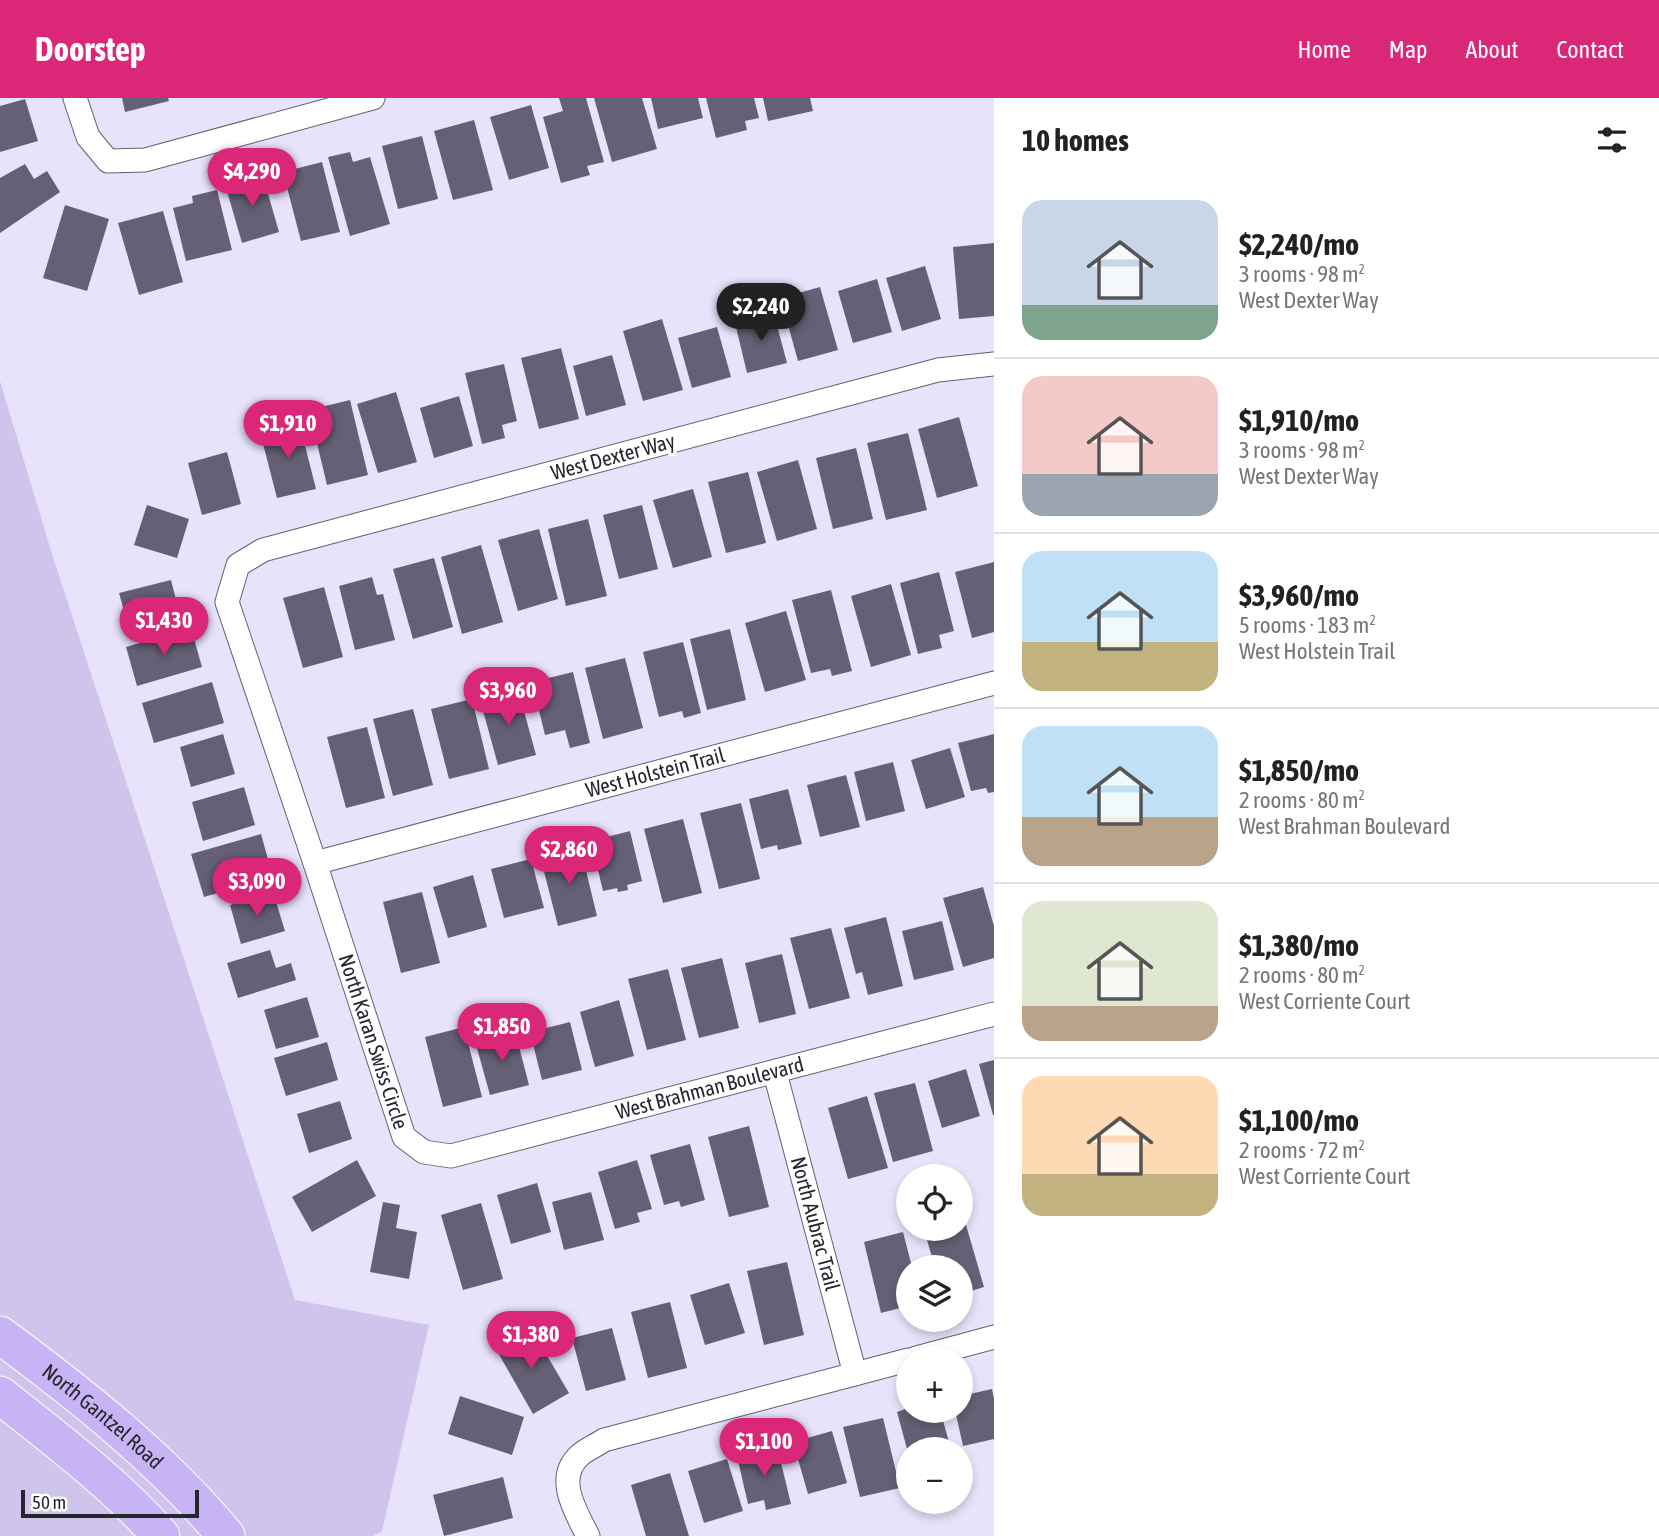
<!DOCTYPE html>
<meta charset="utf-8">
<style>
:root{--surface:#fff;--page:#f6f6f6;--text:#222;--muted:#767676;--line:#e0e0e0;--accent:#db2777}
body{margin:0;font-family:"Asap Condensed",sans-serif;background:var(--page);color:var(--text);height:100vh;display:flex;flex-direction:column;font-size:26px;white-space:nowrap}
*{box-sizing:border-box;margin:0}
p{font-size:23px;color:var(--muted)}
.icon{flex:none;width:38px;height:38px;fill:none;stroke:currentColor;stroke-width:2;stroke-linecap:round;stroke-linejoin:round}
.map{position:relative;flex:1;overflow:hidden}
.drawer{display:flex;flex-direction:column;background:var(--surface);width:665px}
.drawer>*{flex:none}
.fabs{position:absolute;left:896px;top:1066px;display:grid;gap:14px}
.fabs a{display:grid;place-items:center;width:77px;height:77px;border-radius:50%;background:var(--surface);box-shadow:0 4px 10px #0003;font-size:35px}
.scale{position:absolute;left:21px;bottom:18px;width:178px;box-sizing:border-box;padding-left:7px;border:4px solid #27252e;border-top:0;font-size:19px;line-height:24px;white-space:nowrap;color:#27252e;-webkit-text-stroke:5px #fff;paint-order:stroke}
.price{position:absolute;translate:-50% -60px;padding:0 16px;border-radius:24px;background:var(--accent);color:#fff;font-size:23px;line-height:46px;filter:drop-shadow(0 2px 4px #0008)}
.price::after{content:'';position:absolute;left:50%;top:42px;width:21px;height:16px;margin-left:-10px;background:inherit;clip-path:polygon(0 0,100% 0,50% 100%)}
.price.on{background:#222;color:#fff}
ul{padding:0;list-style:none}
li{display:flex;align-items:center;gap:21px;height:175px;padding:0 28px}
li+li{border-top:2px solid var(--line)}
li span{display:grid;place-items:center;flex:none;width:196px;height:140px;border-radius:21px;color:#555}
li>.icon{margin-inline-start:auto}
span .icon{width:84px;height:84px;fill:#fffc;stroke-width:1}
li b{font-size:30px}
h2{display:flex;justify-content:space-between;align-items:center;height:84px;padding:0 28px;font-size:30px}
header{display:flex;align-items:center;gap:42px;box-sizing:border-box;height:98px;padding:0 35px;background:var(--accent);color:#fff}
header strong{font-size:33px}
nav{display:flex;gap:38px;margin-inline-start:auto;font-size:24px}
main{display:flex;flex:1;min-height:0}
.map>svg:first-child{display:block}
</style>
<header>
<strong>Doorstep</strong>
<nav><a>Home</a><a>Map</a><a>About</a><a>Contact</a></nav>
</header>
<main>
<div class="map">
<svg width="994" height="1438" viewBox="0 0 994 1438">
<rect width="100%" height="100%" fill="#e8e2fb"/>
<!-- green -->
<path fill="#cfc5ec" d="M 0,283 L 52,456 L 295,1202 L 429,1227 L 382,1433 L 373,1438 L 0,1438 Z"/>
<!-- building -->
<g fill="#656075">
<path d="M 122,0 L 168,0 L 169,3 L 125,14 Z"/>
<path d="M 559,0 L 586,0 L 604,64 L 587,68 L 590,77 L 561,85 L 543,19 L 563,13 Z"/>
<path d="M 594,0 L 642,0 L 657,51 L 612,64 Z"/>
<path d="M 651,0 L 698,0 L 703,20 L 658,31 Z"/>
<path d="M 706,0 L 754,0 L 759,20 L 745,23 L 747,32 L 716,40 Z"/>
<path d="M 763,0 L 810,0 L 813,13 L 768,23 Z"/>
<path d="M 25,1 L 38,43 L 0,54 L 0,8 Z"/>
<path d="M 531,7 L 549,70 L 509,82 L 490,19 Z"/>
<path d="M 474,22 L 493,92 L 453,102 L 434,33 Z"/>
<path d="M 422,38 L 438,101 L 398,111 L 382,48 Z"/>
<path d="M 350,54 L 353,64 L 370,59 L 390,126 L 350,138 L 328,59 Z"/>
<path d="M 322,64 L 340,134 L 301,143 L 283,74 Z"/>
<path d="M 25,66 L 34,81 L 47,73 L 60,94 L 0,135 L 0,80 Z"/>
<path d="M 262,75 L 279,134 L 242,145 L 225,86 Z"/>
<path d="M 217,92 L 232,152 L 186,163 L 173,110 L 193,105 L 192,98 Z"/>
<path d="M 65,107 L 109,121 L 87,193 L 43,180 Z"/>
<path d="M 163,113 L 183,184 L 139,197 L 118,125 Z"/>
<path d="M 994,145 L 994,218 L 959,221 L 953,149 Z"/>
<path d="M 925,168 L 941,221 L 902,233 L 886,180 Z"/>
<path d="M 877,181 L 892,234 L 853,245 L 838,193 Z"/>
<path d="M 820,189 L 838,252 L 798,263 L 783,209 L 797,205 L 795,196 Z"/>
<path d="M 774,216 L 787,265 L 747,275 L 735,225 Z"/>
<path d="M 662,221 L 683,292 L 643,303 L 623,233 Z"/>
<path d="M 717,229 L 731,279 L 692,290 L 678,240 Z"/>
<path d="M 561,250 L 579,321 L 539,331 L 521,260 Z"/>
<path d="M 612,257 L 626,307 L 586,318 L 573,268 Z"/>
<path d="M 504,266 L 517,323 L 502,327 L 505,340 L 482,346 L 465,275 Z"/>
<path d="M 396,294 L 417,364 L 378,375 L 357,306 Z"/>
<path d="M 459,298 L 473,348 L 434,360 L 420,310 Z"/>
<path d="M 350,302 L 368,377 L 327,387 L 309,312 Z"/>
<path d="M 959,319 L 978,388 L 937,400 L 918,331 Z"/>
<path d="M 299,324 L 316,391 L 277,400 L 260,334 Z"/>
<path d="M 908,335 L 927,412 L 886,422 L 867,345 Z"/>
<path d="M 856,350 L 873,421 L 833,431 L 816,360 Z"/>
<path d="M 227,354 L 241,406 L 202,417 L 188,365 Z"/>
<path d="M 798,362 L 817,431 L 777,443 L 757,374 Z"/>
<path d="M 748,374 L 766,445 L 726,455 L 708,384 Z"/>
<path d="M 693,391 L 712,459 L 673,470 L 653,402 Z"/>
<path d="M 147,407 L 189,421 L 177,460 L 134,447 Z"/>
<path d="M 642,407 L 658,471 L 619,481 L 603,417 Z"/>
<path d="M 588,421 L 607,498 L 566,508 L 548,431 Z"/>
<path d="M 539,431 L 558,501 L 518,513 L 498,442 Z"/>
<path d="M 481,447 L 503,524 L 462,536 L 441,459 Z"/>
<path d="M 434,460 L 453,529 L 413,541 L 393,471 Z"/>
<path d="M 994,464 L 994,534 L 972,540 L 955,474 Z"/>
<path d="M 939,474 L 954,533 L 939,537 L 942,550 L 918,556 L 900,485 Z"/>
<path d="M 372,479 L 377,497 L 383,496 L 395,542 L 355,552 L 339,488 Z"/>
<path d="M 171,482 L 181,521 L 130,534 L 119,495 Z"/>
<path d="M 891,486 L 911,557 L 871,569 L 851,498 Z"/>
<path d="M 324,489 L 343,559 L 303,570 L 283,500 Z"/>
<path d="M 831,492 L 852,573 L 832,578 L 830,571 L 811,575 L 792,502 Z"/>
<path d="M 786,513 L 806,582 L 765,594 L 745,525 Z"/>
<path d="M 191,530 L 202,569 L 137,588 L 126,549 Z"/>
<path d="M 730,531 L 746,602 L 707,612 L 690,541 Z"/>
<path d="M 683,544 L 701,615 L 684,620 L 682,613 L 659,619 L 643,554 Z"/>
<path d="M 625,560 L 643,630 L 603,641 L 585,570 Z"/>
<path d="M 573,574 L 590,645 L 570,650 L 565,632 L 545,637 L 532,584 Z"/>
<path d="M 212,584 L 224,625 L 154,645 L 142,605 Z"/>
<path d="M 518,591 L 536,657 L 498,667 L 480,602 Z"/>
<path d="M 472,601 L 489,671 L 449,681 L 431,611 Z"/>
<path d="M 413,611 L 433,687 L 393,698 L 373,621 Z"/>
<path d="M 367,629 L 385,700 L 346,710 L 327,639 Z"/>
<path d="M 223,636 L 235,676 L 191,689 L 180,649 Z"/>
<path d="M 994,636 L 994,694 L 988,695 L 986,690 L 971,693 L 958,645 Z"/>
<path d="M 950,650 L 965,699 L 926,711 L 911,662 Z"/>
<path d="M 893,664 L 905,713 L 866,723 L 854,674 Z"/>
<path d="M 846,677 L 860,729 L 820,739 L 807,687 Z"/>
<path d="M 244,689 L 255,727 L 203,743 L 192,704 Z"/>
<path d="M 788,691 L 802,746 L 778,752 L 777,747 L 761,751 L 749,701 Z"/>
<path d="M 741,705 L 760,781 L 719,791 L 700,715 Z"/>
<path d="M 683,721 L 702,795 L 663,805 L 644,731 Z"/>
<path d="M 630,733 L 642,783 L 627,787 L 628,792 L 618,794 L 617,790 L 603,793 L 591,743 Z"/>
<path d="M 261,736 L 273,779 L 204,799 L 191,756 Z"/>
<path d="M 580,748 L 597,818 L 558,828 L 540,758 Z"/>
<path d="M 531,761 L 544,810 L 504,820 L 491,771 Z"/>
<path d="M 473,777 L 487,829 L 448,840 L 433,789 Z"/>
<path d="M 983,789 L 994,828 L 994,860 L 963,869 L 943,800 Z"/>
<path d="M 273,794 L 285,833 L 241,846 L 230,807 Z"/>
<path d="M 422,794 L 440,865 L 401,875 L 383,804 Z"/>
<path d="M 886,819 L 903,888 L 868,897 L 862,874 L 856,876 L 844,830 Z"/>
<path d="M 942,823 L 954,872 L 914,882 L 902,833 Z"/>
<path d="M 831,830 L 850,900 L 809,911 L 790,840 Z"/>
<path d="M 270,852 L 276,870 L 291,865 L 296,882 L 238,900 L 227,865 Z"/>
<path d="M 782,856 L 796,916 L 759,925 L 745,865 Z"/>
<path d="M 722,860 L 739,930 L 699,940 L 681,870 Z"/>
<path d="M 668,871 L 686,942 L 647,952 L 628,881 Z"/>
<path d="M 307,899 L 319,939 L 276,951 L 264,912 Z"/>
<path d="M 619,902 L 634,958 L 595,969 L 580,914 Z"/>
<path d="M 570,924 L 582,972 L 542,982 L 530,934 Z"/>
<path d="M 464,929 L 482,999 L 443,1009 L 425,939 Z"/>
<path d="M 515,933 L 529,987 L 490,997 L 475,943 Z"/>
<path d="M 327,944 L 338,982 L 286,998 L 274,960 Z"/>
<path d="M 994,962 L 994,1017 L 993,1017 L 979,966 Z"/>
<path d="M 966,971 L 980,1018 L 942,1030 L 928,983 Z"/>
<path d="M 915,985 L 933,1053 L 893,1064 L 874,995 Z"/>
<path d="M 867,998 L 888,1070 L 848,1081 L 828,1010 Z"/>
<path d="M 340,1003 L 352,1041 L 309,1055 L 297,1016 Z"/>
<path d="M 749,1028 L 769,1109 L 729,1119 L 708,1039 Z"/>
<path d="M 690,1046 L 705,1102 L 681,1109 L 679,1103 L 664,1107 L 650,1057 Z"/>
<path d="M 357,1062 L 376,1098 L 312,1134 L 292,1099 Z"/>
<path d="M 637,1062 L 652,1111 L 637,1115 L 640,1124 L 615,1131 L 598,1074 Z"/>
<path d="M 537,1085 L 551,1134 L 511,1146 L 497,1097 Z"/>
<path d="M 591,1094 L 604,1142 L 564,1152 L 552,1104 Z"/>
<path d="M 383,1104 L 400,1107 L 396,1130 L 417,1134 L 409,1181 L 370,1174 Z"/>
<path d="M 481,1105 L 503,1181 L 463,1192 L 441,1117 Z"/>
<path d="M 964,1120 L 984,1189 L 961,1196 L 961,1169 L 935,1169 L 924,1132 L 961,1130 L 961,1121 Z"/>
<path d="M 903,1134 L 912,1169 L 908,1169 L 908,1208 L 881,1215 L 864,1144 Z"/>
<path d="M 787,1164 L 804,1237 L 764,1247 L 747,1173 Z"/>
<path d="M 729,1185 L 745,1235 L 705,1247 L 690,1197 Z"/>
<path d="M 670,1204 L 687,1270 L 648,1280 L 631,1214 Z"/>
<path d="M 612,1230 L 626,1282 L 586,1293 L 572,1240 Z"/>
<path d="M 532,1232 L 569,1295 L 533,1316 L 493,1246 L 510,1236 L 514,1243 Z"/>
<path d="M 992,1291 L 994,1301 L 994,1341 L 963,1348 L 955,1312 L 961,1312 L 961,1298 Z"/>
<path d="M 460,1298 L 524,1319 L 512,1357 L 448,1336 Z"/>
<path d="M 908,1310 L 908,1312 L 920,1312 L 921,1317 L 940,1312 L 951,1351 L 907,1351 L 897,1314 Z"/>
<path d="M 883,1320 L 900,1390 L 860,1399 L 843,1329 Z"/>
<path d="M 832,1333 L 847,1385 L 808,1396 L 793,1344 Z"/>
<path d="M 777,1348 L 791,1406 L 766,1412 L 764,1402 L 748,1406 L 737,1358 Z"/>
<path d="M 727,1361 L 743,1413 L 704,1425 L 688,1373 Z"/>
<path d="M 670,1375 L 689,1438 L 646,1438 L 631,1387 Z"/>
<path d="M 503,1379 L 513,1420 L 444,1438 L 433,1397 Z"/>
</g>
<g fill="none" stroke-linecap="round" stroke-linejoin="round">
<defs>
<g id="minor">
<path d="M 75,0 L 88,39 L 108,63 L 145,62 L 373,0"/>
<path id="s1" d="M 994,266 L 938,272 L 263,452 L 238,467 L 227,504 L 315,765 L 404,1039 L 424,1054 L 451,1058 L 994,916"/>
<path id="s2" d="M 315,765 L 994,585"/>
<path id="s3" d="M 775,975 L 855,1276"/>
<path d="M 916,1260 L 994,1239"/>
<path d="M 588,1438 C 576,1414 554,1380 580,1357 C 587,1351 597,1347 604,1342 L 908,1262"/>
</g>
<g id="primary">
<path id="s4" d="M 0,1237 C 81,1297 162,1361 226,1438"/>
<path d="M 0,1297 C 55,1341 114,1385 161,1438"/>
</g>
</defs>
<!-- minor casing -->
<use href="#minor" stroke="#645f74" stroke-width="25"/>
<!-- primary casing -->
<use href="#primary" stroke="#fff" stroke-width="39"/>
<!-- minor -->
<use href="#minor" stroke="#fff" stroke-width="23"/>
<!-- primary -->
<use href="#primary" stroke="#c8b4f4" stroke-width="37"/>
</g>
<g text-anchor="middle" stroke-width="7" stroke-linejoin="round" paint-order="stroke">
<!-- street labels -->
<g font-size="21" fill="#27252e" stroke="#fff">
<text transform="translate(613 359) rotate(-15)" y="7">West Dexter Way</text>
<text dy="7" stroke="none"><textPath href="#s2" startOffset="352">West Holstein Trail</textPath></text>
<text dy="7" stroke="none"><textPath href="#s1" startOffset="1286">North Karan Swiss Circle</textPath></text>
<text dy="7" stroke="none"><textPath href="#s1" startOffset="1706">West Brahman Boulevard</textPath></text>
<text dy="7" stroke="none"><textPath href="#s3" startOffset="156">North Aubrac Trail</textPath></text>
<text dy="7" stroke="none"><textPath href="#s4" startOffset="131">North Gantzel Road</textPath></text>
</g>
</g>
</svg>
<div class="fabs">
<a><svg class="icon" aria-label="locate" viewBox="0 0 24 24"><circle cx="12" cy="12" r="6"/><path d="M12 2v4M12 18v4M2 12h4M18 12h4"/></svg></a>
<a><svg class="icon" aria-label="layers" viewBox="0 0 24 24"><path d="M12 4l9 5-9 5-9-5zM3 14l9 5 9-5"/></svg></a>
<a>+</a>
<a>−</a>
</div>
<div class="scale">50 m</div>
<b class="price" style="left:252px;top:110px">$4,290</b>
<b class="price on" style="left:761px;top:245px">$2,240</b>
<b class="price" style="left:288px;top:362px">$1,910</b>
<b class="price" style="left:164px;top:559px">$1,430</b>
<b class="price" style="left:508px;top:629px">$3,960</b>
<b class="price" style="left:569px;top:788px">$2,860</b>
<b class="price" style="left:257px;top:820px">$3,090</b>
<b class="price" style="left:502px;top:965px">$1,850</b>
<b class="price" style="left:531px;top:1273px">$1,380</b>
<b class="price" style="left:764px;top:1380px">$1,100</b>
</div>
<section class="drawer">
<h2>10 homes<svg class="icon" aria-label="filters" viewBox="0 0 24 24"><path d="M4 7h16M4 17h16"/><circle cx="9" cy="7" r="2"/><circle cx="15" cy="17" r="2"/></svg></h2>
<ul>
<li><span style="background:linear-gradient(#c9d6e8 75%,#7fa58c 0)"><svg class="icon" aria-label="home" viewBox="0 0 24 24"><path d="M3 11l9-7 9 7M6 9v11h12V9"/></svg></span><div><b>$2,240/mo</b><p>3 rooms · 98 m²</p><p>West Dexter Way</p></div></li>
<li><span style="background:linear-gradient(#f6c9c9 70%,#9aa5b1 0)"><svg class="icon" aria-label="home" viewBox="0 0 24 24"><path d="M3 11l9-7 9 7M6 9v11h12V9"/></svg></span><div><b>$1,910/mo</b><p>3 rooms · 98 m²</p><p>West Dexter Way</p></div></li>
<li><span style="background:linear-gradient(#bfe0f5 65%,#c2b280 0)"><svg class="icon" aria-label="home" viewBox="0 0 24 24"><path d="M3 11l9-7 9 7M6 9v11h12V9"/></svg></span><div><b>$3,960/mo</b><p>5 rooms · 183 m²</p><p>West Holstein Trail</p></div></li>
<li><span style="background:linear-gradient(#bfe0f5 65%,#b9a48a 0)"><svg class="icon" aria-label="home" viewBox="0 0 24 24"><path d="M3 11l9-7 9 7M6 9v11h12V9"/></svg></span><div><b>$1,850/mo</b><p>2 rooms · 80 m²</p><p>West Brahman Boulevard</p></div></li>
<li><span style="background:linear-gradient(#dfe7d0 75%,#b9a48a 0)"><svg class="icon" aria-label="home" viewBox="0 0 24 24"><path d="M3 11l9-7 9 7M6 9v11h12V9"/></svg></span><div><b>$1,380/mo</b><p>2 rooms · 80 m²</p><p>West Corriente Court</p></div></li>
<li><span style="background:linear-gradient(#ffd9b3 70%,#c2b280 0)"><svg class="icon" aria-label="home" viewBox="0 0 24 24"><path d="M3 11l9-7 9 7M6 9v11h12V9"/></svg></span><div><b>$1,100/mo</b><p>2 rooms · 72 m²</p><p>West Corriente Court</p></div></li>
</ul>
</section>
</main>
